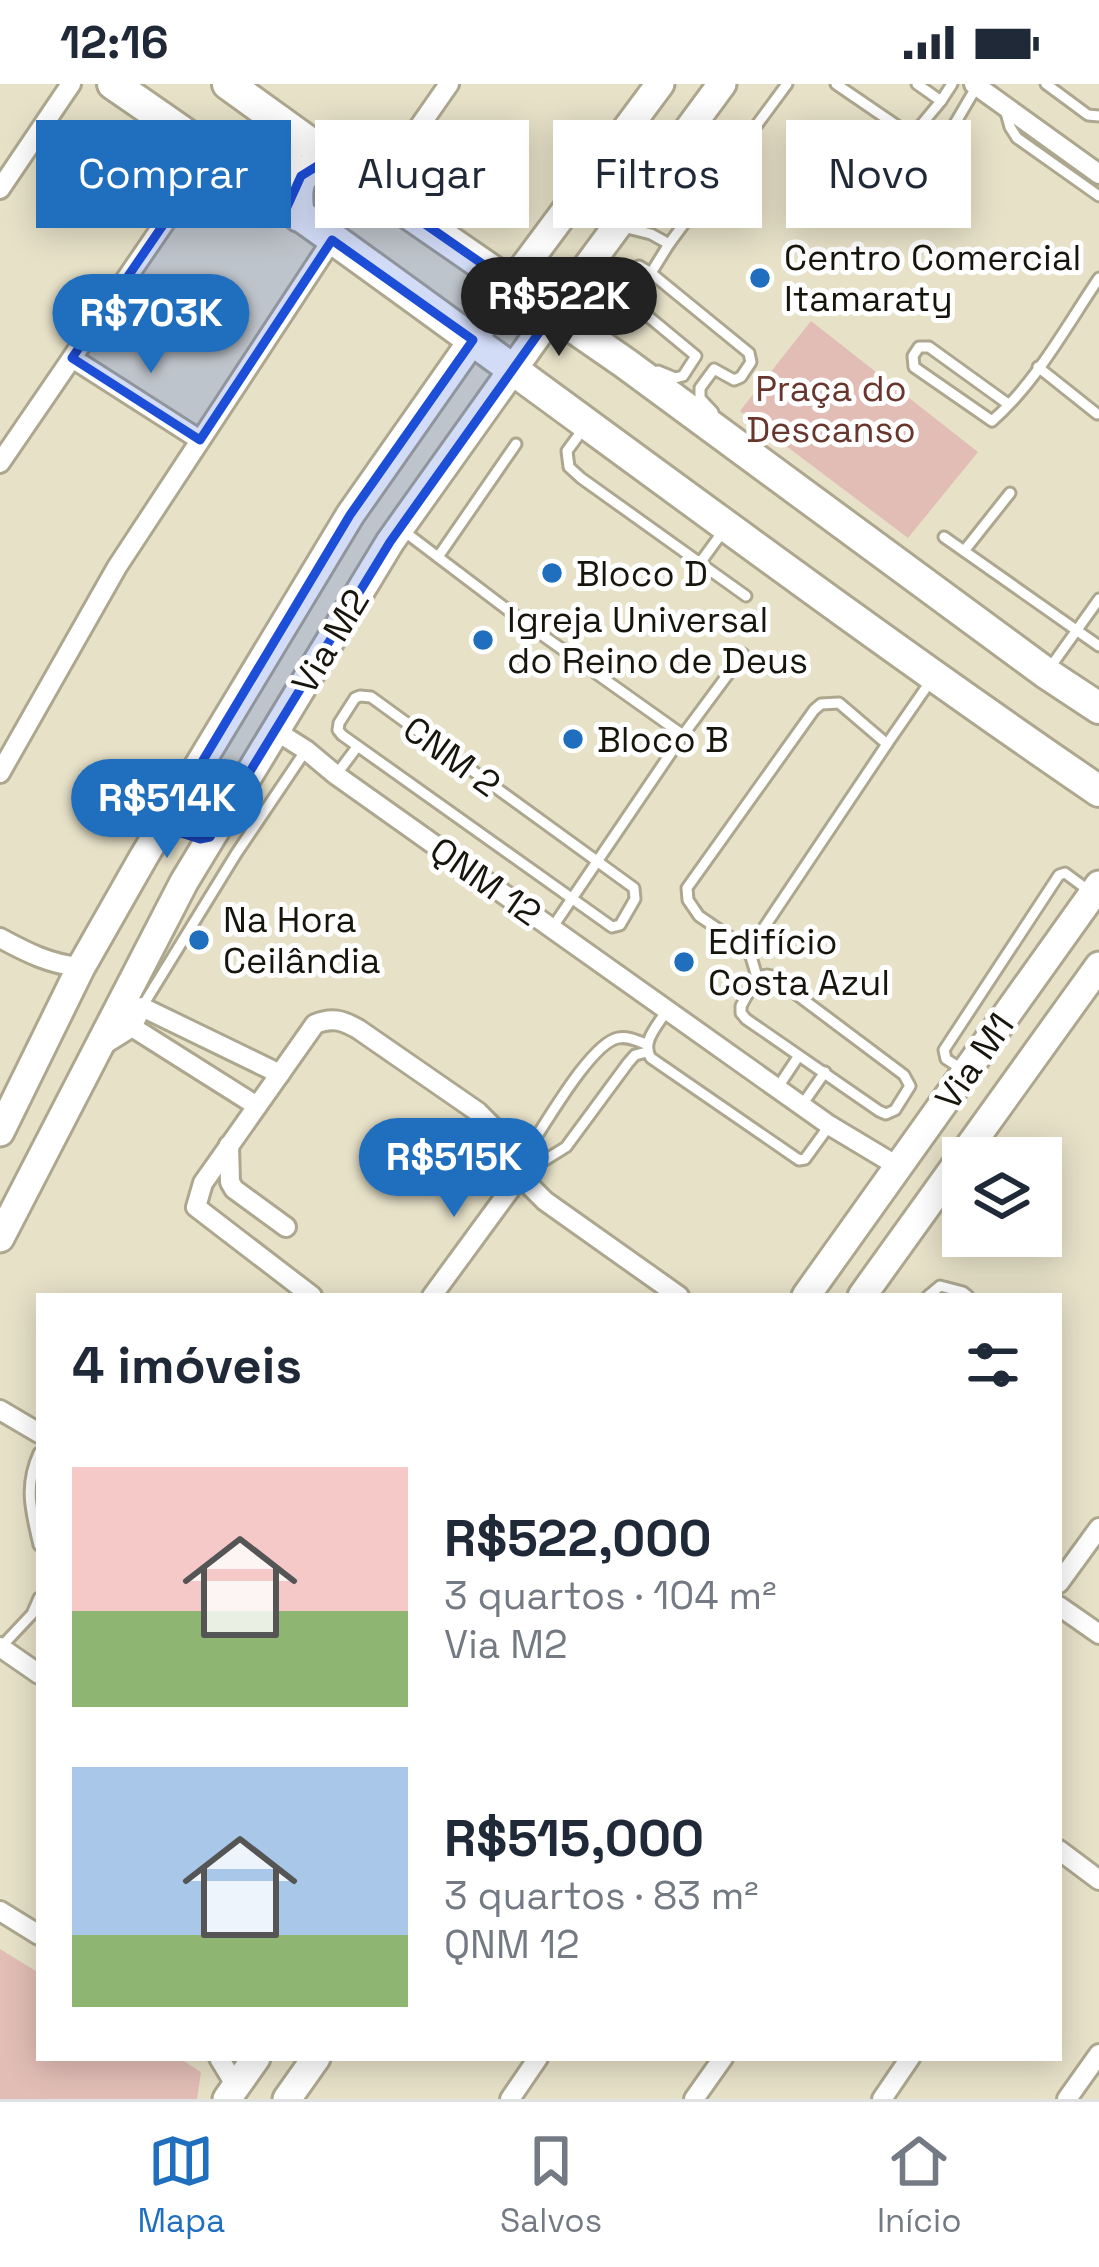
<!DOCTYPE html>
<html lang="pt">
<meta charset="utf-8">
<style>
:root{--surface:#fff;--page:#f6f6f7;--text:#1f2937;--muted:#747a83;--line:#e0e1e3;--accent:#206fbe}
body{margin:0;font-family:"Space Grotesk",sans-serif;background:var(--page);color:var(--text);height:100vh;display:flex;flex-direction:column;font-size:45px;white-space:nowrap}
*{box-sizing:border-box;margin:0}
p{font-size:39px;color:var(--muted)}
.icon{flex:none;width:66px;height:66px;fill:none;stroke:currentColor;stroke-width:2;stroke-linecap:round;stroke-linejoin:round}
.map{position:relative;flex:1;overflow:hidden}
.drawer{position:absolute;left:36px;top:1209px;width:1026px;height:768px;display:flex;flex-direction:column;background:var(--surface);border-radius:0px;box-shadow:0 6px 30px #0003}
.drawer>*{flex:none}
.hud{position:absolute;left:36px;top:36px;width:1029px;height:108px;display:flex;gap:24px}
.fabs{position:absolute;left:942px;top:1053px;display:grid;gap:24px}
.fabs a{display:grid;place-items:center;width:120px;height:120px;border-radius:0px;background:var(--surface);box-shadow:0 6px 30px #0003;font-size:60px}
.price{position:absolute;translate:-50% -102px;padding:0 27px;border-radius:42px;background:var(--accent);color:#fff;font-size:39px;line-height:78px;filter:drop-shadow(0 3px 6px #0008)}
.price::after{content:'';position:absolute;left:50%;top:72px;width:36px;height:27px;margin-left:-18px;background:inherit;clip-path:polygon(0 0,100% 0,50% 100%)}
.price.current{background:#222;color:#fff}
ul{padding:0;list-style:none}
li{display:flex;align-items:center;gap:36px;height:300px;padding:0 36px}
li span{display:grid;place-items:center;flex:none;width:336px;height:240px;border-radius:0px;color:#555}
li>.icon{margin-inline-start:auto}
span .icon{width:144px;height:144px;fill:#fffc;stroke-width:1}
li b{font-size:51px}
h2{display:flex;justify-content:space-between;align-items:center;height:144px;padding:0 36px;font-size:51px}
.pill{padding:0 42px;border-radius:0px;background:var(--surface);box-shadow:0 6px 30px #0003;font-size:42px;line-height:108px}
.pill.current{background:var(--accent);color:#fff}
.status{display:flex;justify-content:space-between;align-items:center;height:84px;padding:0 60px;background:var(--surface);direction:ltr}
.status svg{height:33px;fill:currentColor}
.dock{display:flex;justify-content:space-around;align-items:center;height:168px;border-top:3px solid var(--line);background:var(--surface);font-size:33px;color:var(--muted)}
.dock a{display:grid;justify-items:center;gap:6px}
.dock .current{color:var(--accent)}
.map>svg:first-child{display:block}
</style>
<div class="status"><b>12:16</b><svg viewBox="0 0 49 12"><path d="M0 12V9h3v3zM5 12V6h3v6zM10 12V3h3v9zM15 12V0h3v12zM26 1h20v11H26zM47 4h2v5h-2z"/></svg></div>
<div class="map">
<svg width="1099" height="2015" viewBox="0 0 1099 2015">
<rect width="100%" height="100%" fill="#e7e1c8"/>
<!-- green -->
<g fill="#e2bdb6">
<path d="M 811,237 L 978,368 L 908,454 L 740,327 Z"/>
<path d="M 0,1865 L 39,1889 L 39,1974 L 179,1974 L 201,1988 L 197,2015 L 0,2015 Z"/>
</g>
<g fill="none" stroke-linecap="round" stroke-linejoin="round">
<defs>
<g id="service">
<path d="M 836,0 L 912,52 L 941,17 L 917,0"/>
<path d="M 1046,0 L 1088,31 L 1099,32"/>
<path d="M 941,17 L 952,0"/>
<path d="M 1005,25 L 1010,43 L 1017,54 L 1099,112"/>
<path d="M 910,116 L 977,2"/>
<path d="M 623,143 L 651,150 L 669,160 L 787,0"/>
<path d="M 651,189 L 669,160"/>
<path d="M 1038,283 L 1097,330"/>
<path d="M 658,287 L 675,294 L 683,292 L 696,272 L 620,209 C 617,195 627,187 639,182 L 651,189 L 749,269 L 751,278 L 741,293 L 734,296 L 714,285 L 700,304 L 700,314 L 713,328"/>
<path d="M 1008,320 L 929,263 L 919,263 L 913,272 L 914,283 L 992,337 C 1036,299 1067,241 1099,194"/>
<path d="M 584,344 L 567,367 L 569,383 L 581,394 L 746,512"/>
<path d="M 401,445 L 521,536 L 683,651"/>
<path d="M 944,453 L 1099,562"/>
<path d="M 964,467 L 1010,409"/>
<path d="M 438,473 L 516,360"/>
<path d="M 700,479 L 724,446"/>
<path d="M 1049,585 L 1099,515"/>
<path d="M 360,612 L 371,613 L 634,804 L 635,815 L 620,841 L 612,843 L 342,651 L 338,646 L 339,639 L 355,614 Z"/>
<path d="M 887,660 L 932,595"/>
<path d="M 336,691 L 357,663"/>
<path d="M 552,844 L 683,651 L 743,570"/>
<path d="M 749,866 L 887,660 L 839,619 L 821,620 L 814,626 L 687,804 L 688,816 L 699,832 L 749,866 L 757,893"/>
<path d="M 767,891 L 772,892 L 904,991 L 910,1002 L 895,1026 L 886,1030 L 879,1027 L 746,935 L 741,929 L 741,922 L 757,893 Z"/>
<path d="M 142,923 L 236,770 L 306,666"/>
<path d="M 667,926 C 659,940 640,958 651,974 L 799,1076 L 805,1075 L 829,1042"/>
<path d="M 965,987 L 946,975 L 944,966 L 1059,791 L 1065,789 L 1088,806"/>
<path d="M 778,1003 L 798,973"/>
<path d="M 802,1021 L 825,988"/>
<path d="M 533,1058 C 549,1034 592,959 618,954 C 629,952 637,957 646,960"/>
<path d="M 521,1091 L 566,1063 L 628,979 L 635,971 L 647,968"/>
<path d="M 928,1212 L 940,1202 L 963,1208 L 968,1212"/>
<path d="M 39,1369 C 24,1402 31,1427 39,1461"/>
<path d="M 1,1563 L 32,1530 L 39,1514"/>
</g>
<g id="minor">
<path d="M 974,0 L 1099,90"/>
<path d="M 0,105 L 71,0"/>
<path d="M 375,106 L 449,0"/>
<path d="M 72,274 L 200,356"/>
<path d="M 0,379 L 213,68"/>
<path d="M 276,647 L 306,666 L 336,691 L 829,1041 L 899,1083"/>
<path d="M 0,689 L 117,483 L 332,156"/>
<path d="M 0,854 C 26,868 51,881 81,883"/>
<path d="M 132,943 L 257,1022"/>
<path d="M 100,963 L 132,943 L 142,923 L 280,990"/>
<path d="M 229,1061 L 230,1098 L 234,1105 L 286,1143"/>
<path d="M 312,1212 L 196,1123 L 203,1099 L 315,940 C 332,933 342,936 358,945 L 478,1028 L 502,1052 L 511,1065 L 520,1092 L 545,1117 L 679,1212"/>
<path d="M 432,1212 L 520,1092"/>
<path d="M 0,1326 L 39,1349"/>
<path d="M 1059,1499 L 1099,1444"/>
<path d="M 1059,1522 L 1099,1550"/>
<path d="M 0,1563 L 39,1590"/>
<path d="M 1059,1766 L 1099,1796"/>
<path d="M 0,1827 L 39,1851"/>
<path d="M 219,1974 L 236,2002"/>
<path d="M 510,2015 L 538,1974"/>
<path d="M 694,2015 L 723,1974"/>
<path d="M 882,2015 L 910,1974"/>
<path d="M 1067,2015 L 1099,1970"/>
</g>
<g id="secondary">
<path d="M 0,1048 L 81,883 L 143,774 L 350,431 L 526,180 L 660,0"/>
<path d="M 0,1154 L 184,798 L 390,458 L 553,229 L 722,0"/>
<path d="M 806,1212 L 1099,801"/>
<path d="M 862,1212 L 1099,882"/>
<path d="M 227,2015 L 256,1974"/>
<path d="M 287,2015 L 316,1974"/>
</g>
<g id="primary">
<path d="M 113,0 C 447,229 765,479 1099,707"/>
<path d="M 228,0 L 375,106 L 625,279 L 1046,589 L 1099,624"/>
<path d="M 241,89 C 248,90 255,93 262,92 C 292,88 292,57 279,37"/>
<path d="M 299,132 C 294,98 298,88 330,74"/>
</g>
</defs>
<!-- service casing -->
<use href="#service" stroke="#ada78f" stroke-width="15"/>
<!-- minor casing -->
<use href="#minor" stroke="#ada78f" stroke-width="24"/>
<!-- secondary casing -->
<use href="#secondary" stroke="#ada78f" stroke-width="33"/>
<!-- primary casing -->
<use href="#primary" stroke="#ada78f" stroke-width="36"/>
<!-- service -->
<use href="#service" stroke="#fff" stroke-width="9"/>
<!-- minor -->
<use href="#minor" stroke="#fff" stroke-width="18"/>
<!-- secondary -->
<use href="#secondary" stroke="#fff" stroke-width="27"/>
<!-- primary -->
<use href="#primary" stroke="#fff" stroke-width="30"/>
</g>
<!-- marked area -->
<path fill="#1d4ed8" fill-opacity="0.2" stroke="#1d4ed8" stroke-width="9" stroke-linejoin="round" d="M 213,68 L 287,123 L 301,92 L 330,74 L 553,229 L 390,458 L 210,753 L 200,755 L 181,749 L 172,728 L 350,431 L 473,256 L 332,156 L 200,356 L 72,274 Z"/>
<!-- markers -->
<g fill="#206fbe" stroke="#fff" stroke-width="4.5">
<circle cx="760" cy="194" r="12"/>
<circle cx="552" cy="489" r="12"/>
<circle cx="483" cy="556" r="12"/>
<circle cx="573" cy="655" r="12"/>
<circle cx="199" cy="856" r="12"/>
<circle cx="684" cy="878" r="12"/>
</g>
<g text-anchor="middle" stroke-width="10" stroke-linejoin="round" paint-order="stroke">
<!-- poi labels -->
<g font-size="36" fill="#18150d" stroke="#fff" text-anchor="start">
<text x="784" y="186">Centro Comercial<tspan x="784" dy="41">Itamaraty</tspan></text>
<text x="576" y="502">Bloco D</text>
<text x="507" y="548">Igreja Universal<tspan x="507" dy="41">do Reino de Deus</tspan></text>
<text x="597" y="668">Bloco B</text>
<text x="223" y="848">Na Hora<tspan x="223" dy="41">Ceilândia</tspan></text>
<text x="708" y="870">Edifício<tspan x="708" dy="41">Costa Azul</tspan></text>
</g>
<!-- park labels -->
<g font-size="36" fill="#68362c" stroke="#fff">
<text x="831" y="317">Praça do<tspan x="831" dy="41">Descanso</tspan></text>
</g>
<!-- street labels -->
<g font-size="36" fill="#18150d" stroke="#fff">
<text transform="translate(330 557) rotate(-59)" y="13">Via M2</text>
<text transform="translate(452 672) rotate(36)" y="13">CNM 2</text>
<text transform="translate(486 797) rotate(35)" y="13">QNM 12</text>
<text transform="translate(974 977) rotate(-55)" y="13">Via M1</text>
</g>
</g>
</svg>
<div class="fabs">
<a><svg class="icon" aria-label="layers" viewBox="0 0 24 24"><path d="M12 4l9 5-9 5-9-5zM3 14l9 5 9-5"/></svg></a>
</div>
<b class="price current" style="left:559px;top:275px">R$522K</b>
<b class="price" style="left:151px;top:292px">R$703K</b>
<b class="price" style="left:167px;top:777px">R$514K</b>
<b class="price" style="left:454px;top:1136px">R$515K</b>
<div class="hud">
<a class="pill current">Comprar</a>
<a class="pill">Alugar</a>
<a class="pill">Filtros</a>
<a class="pill">Novo</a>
</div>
<section class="drawer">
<h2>4 imóveis<svg class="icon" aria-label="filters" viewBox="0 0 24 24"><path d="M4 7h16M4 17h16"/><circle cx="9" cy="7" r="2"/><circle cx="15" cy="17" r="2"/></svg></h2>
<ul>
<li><span style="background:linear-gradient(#f6c9c9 60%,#8fb573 0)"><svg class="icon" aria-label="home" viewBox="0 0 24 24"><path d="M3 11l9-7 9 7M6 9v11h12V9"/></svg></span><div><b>R$522,000</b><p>3 quartos · 104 m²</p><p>Via M2</p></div></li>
<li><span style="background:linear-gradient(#a9c7e8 70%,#8fb573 0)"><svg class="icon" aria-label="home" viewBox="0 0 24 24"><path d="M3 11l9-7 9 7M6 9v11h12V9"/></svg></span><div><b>R$515,000</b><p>3 quartos · 83 m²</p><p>QNM 12</p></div></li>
</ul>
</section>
</div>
<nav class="dock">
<a class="current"><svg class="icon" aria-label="map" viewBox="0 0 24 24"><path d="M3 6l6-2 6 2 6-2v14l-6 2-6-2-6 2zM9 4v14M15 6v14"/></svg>Mapa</a>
<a><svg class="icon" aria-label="saved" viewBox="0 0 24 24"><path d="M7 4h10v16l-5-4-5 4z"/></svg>Salvos</a>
<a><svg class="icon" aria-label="home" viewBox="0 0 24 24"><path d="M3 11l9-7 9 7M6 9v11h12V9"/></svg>Início</a>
</nav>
